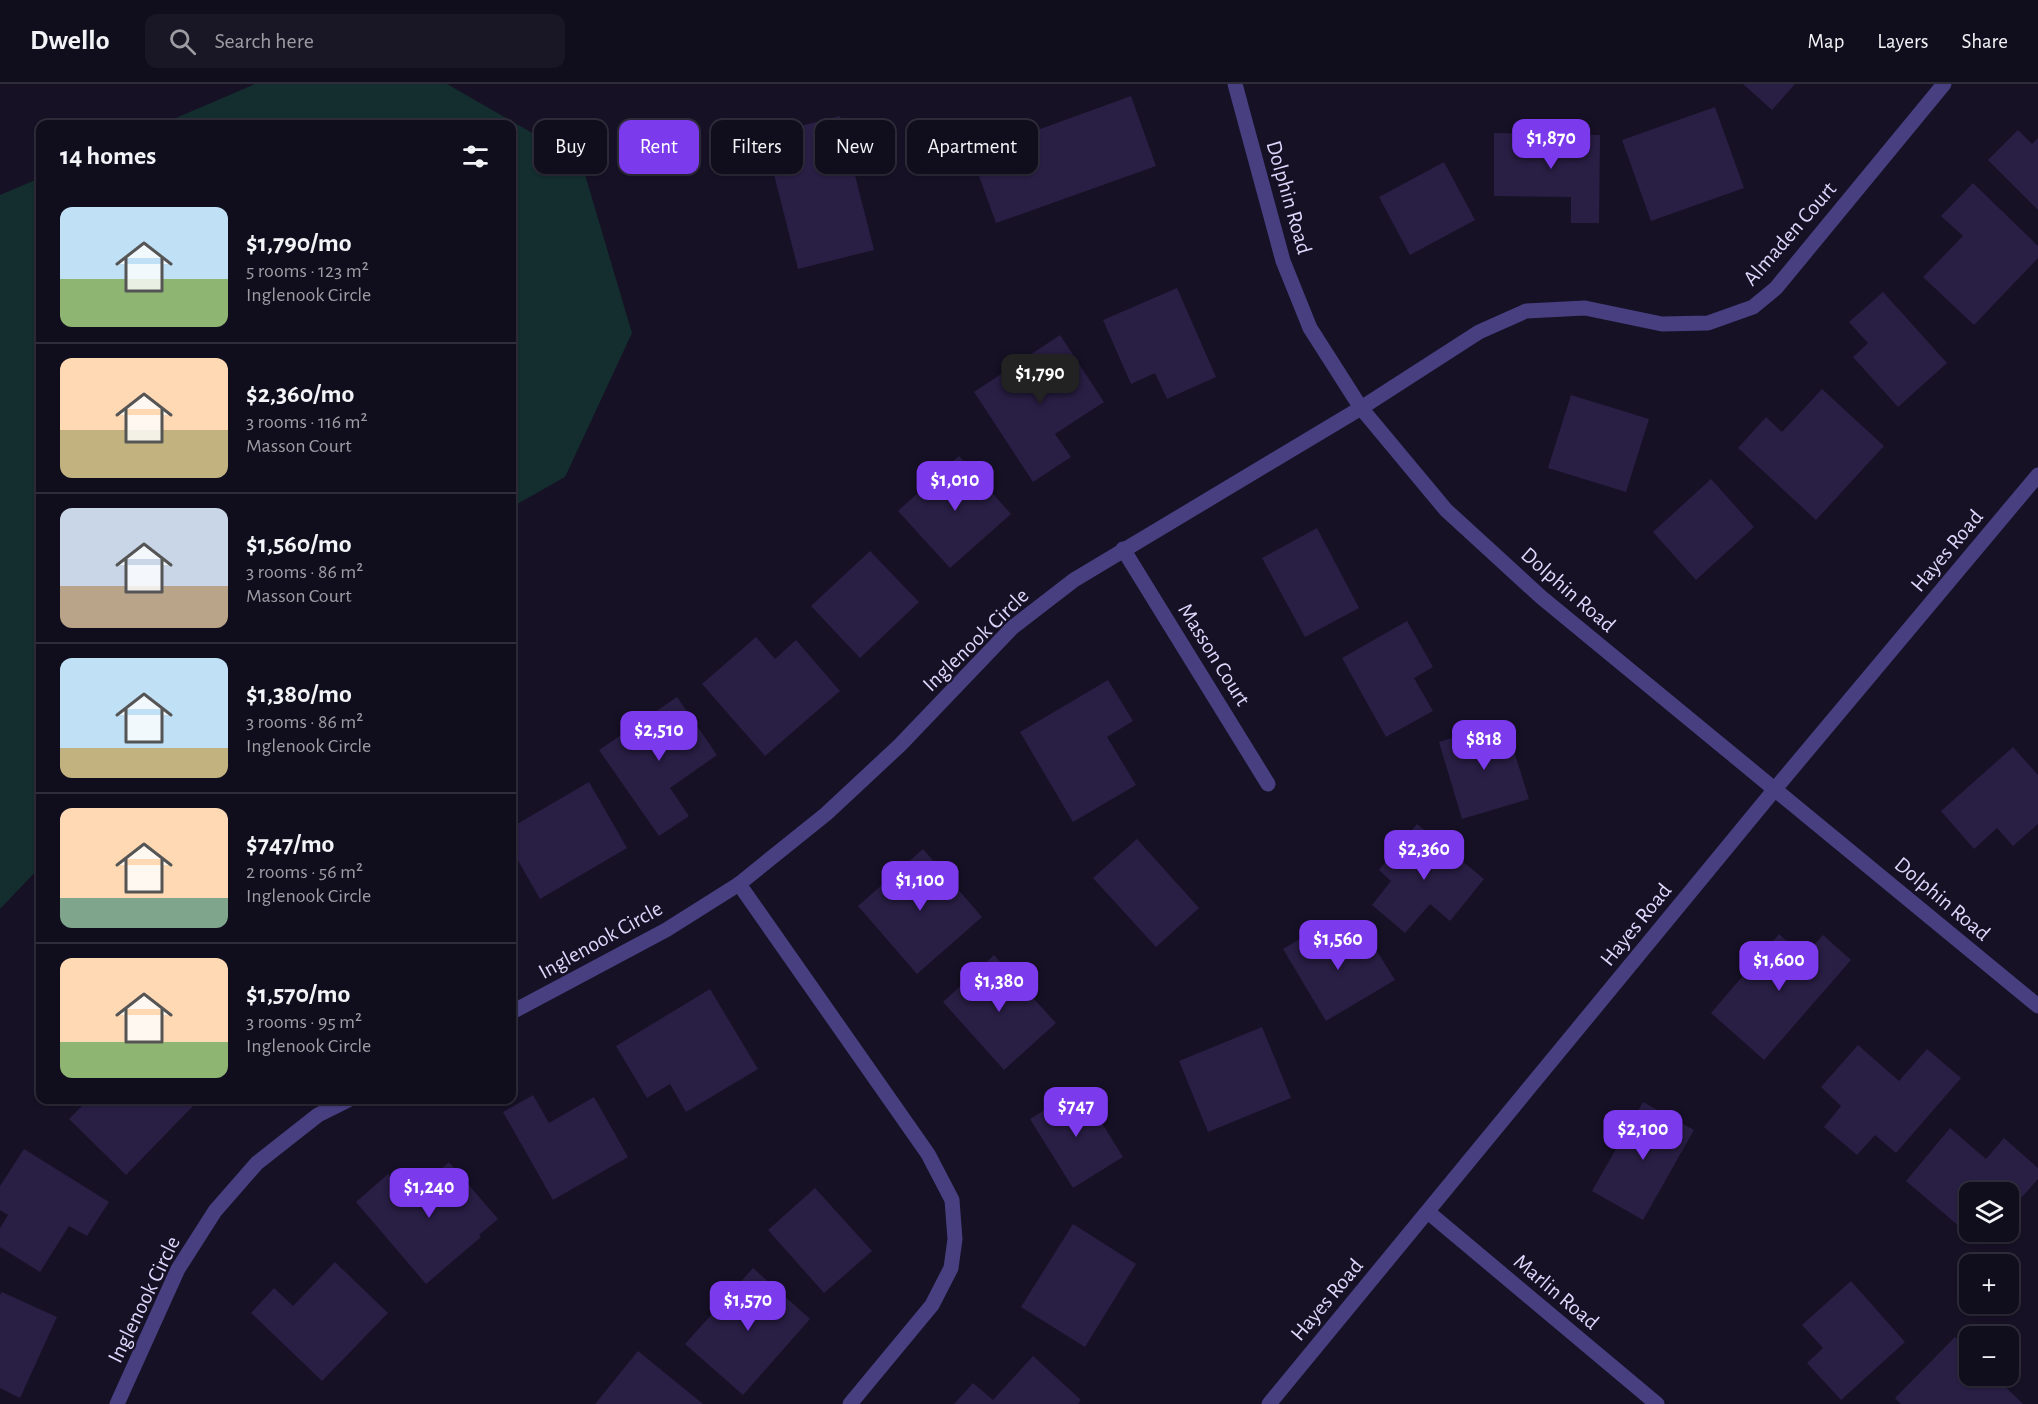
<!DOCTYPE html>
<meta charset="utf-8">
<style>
:root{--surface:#100d1c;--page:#191625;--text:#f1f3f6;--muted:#9c9ca3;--line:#302d3b;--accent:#7c3aed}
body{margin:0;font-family:"Alegreya Sans",sans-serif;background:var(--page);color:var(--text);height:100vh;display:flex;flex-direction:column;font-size:22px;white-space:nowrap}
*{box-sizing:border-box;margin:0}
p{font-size:20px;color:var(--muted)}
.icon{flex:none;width:33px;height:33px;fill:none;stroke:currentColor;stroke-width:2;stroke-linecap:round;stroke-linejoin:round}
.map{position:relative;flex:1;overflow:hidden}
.panel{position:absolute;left:36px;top:36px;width:480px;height:984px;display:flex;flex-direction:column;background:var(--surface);border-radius:12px;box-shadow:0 2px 4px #0004,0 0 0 2px var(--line)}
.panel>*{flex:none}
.hud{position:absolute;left:534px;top:36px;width:570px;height:54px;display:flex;gap:12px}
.controls{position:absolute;left:1959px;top:1098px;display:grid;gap:12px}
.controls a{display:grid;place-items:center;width:60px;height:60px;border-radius:12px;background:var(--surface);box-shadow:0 2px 4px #0004,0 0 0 2px var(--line);font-size:30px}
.price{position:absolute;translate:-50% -51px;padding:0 14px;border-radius:12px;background:var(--accent);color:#fff;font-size:20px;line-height:39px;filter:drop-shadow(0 2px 3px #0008)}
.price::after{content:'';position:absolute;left:50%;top:36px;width:18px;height:14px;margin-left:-9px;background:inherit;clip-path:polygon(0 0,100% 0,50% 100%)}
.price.current{background:#222;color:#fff}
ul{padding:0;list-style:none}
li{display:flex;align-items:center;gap:18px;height:150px;padding:0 24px}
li+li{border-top:2px solid var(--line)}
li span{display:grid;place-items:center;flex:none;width:168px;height:120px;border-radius:12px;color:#555}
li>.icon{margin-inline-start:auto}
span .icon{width:72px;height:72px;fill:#fffc;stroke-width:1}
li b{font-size:26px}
h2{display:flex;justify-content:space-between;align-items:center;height:72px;padding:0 24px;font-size:26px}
.tag{padding:0 21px;border-radius:12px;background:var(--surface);box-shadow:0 2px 4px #0004,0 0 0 2px var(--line);font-size:21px;line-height:54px}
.tag.current{background:var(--accent);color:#fff}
header{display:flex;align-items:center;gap:36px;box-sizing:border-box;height:84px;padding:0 30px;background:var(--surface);border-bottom:2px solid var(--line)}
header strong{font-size:28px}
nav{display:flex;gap:33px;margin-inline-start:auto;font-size:21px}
.search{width:420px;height:54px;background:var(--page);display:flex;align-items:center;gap:15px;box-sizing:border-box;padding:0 21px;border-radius:12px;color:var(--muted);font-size:22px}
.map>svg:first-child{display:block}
</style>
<header>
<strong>Dwello</strong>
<div class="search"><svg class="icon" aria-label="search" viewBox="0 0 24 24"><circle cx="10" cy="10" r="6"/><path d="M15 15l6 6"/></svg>Search here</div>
<nav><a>Map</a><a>Layers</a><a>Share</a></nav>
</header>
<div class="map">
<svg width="2038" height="1320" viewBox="0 0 2038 1320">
<rect width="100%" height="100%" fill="#161125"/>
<!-- green -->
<g fill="#142d2e">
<path d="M 255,0 L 447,0 L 581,77 L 632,249 L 565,393 L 512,423 L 512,40 L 162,40 Z"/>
<path d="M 40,94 L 40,783 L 0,825 L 0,111 Z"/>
</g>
<!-- building -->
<g fill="#291e44">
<path d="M 1743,0 L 1795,0 L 1772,26 Z"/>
<path d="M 1131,12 L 1156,82 L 996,139 L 971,70 Z"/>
<path d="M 1715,23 L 1744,104 L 1651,137 L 1622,56 Z"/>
<path d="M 840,32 L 874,166 L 798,185 L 764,51 Z"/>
<path d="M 2018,46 L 2032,60 L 2038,54 L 2038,126 L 1988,76 Z"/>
<path d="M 1494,49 L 1600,51 L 1599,139 L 1571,139 L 1571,113 L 1494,112 Z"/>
<path d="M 1444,78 L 1475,136 L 1410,171 L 1379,113 Z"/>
<path d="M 1973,99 L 2038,162 L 2038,174 L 1974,241 L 1923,193 L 1963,152 L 1941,132 Z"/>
<path d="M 1177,204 L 1216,293 L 1167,315 L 1155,289 L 1131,300 L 1103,236 Z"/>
<path d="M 1883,208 L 1947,279 L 1898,323 L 1853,273 L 1868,259 L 1849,238 Z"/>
<path d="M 1060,251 L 1104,318 L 1055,350 L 1071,373 L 1033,398 L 974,308 Z"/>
<path d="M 1822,305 L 1884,362 L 1816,436 L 1738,364 L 1766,333 L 1782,348 Z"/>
<path d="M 1571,311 L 1649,335 L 1626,408 L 1548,384 Z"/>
<path d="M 959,372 L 1011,430 L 950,484 L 898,427 Z"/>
<path d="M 1711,395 L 1754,443 L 1696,496 L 1653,448 Z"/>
<path d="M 1317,444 L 1359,524 L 1305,553 L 1262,474 Z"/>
<path d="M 870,467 L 919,518 L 860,574 L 811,522 Z"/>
<path d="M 1407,537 L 1433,583 L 1414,594 L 1433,627 L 1386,653 L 1342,574 Z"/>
<path d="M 756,553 L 775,575 L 796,556 L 840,607 L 765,672 L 702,600 Z"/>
<path d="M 1108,596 L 1133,637 L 1107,653 L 1136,701 L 1073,738 L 1020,648 Z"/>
<path d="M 677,613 L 717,671 L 670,704 L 689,732 L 659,752 L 599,666 Z"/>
<path d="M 1505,638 L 1529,715 L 1462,735 L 1439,658 Z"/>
<path d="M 2013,663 L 2038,691 L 2038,740 L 2013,762 L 1997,744 L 1974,765 L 1941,727 Z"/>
<path d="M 589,698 L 627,764 L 540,815 L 512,766 L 512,743 Z"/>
<path d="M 1417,740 L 1484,795 L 1450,837 L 1430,820 L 1405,849 L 1372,821 L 1391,797 L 1379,786 Z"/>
<path d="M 1137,755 L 1199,824 L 1156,863 L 1093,794 Z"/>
<path d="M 923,765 L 982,833 L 917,890 L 858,822 Z"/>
<path d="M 1323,841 L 1338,866 L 1366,850 L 1395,896 L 1326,937 L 1283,865 Z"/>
<path d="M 1779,850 L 1804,872 L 1823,851 L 1851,876 L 1764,976 L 1711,929 Z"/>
<path d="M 994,871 L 1056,939 L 1004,986 L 943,918 Z"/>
<path d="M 710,905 L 758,985 L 686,1028 L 670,1000 L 647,1014 L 616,962 Z"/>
<path d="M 1262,943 L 1291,1014 L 1208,1048 L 1179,977 Z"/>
<path d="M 1858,961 L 1899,997 L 1927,965 L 1961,994 L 1896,1069 L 1875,1051 L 1857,1071 L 1824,1043 L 1841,1022 L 1821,1003 Z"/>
<path d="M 1080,1004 L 1123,1073 L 1073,1104 L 1030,1035 Z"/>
<path d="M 533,1011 L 549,1039 L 594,1013 L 628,1073 L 553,1116 L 503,1028 Z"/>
<path d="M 88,1016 L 190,1016 L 195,1020 L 126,1091 L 69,1035 Z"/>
<path d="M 1643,1018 L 1694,1046 L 1643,1136 L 1592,1107 Z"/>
<path d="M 1950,1044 L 1986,1075 L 2004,1054 L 2038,1084 L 2038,1095 L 2008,1129 L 2008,1108 L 1970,1108 L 1970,1148 L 1993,1148 L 1981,1161 L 1906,1097 Z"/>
<path d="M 24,1065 L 109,1118 L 87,1152 L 69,1142 L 40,1188 L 0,1163 L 0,1144 L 8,1131 L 0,1126 L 0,1102 Z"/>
<path d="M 449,1078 L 498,1135 L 479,1151 L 481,1153 L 426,1200 L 356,1118 L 388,1090 L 408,1113 Z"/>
<path d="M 815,1104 L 872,1167 L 824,1209 L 768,1146 Z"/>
<path d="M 1073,1140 L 1136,1180 L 1085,1263 L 1021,1223 Z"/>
<path d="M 335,1178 L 388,1229 L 322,1297 L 251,1229 L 274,1204 L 293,1222 Z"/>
<path d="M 753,1184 L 810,1235 L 743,1311 L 685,1260 Z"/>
<path d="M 1851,1197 L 1905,1258 L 1841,1316 L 1807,1279 L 1823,1264 L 1802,1241 Z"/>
<path d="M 2,1208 L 57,1233 L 20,1314 L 0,1304 L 0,1211 Z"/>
<path d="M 1955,1253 L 1970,1267 L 1970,1292 L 1994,1292 L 2023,1320 L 1901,1320 L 1895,1314 Z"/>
<path d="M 638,1267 L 703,1320 L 595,1320 Z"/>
<path d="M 1033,1272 L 1081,1316 L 1078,1320 L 954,1320 L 973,1299 L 993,1316 Z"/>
</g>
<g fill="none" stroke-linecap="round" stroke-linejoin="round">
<!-- minor -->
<g stroke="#473f80" stroke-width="15">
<path d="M 1235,0 L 1283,177 L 1310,244 L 1361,324 L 1446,426 L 1541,513 L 2038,922"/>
<path d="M 1123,465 L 1268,700"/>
<path d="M 739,800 L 928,1070 L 952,1116 L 955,1155 L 951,1184 L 932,1221 L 850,1320"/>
<path d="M 512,928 L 666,846 L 739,800 L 826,730 L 900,661 L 1013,543 L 1074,496 L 1361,324 L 1479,248 L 1526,227 L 1585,224 L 1662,240 L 1708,239 L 1753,223 L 1776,204 L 1944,0"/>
<path d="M 1428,1128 L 1657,1320"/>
<path d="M 117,1320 L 178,1185 L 215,1127 L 257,1079 L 318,1031 L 348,1016"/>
<path d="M 1269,1320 L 1775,705 L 2038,391"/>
</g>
</g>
<g text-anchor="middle" stroke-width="4.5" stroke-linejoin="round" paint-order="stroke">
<!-- street labels -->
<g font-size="22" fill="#ded7fc" stroke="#161125">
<text transform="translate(1290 113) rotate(74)" y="8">Dolphin Road</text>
<text transform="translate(1789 149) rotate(-49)" y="8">Almaden Court</text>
<text transform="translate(1946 466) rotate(-50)" y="8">Hayes Road</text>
<text transform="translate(1569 505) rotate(41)" y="8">Dolphin Road</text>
<text transform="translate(975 555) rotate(-44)" y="8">Inglenook Circle</text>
<text transform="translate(1215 570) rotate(58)" y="8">Masson Court</text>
<text transform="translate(1943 814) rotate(40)" y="8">Dolphin Road</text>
<text transform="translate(1635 840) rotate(-51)" y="8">Hayes Road</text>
<text transform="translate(600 855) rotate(-29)" y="8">Inglenook Circle</text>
<text transform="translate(1557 1207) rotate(40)" y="8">Marlin Road</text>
<text transform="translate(143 1215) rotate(-64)" y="8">Inglenook Circle</text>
<text transform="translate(1326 1215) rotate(-50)" y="8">Hayes Road</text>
</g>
</g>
</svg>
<div class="controls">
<a><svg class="icon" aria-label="layers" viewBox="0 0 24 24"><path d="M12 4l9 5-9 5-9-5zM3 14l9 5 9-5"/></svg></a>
<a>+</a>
<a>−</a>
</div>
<b class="price" style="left:1551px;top:86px">$1,870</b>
<b class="price current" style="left:1040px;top:321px">$1,790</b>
<b class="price" style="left:955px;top:428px">$1,010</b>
<b class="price" style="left:659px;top:678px">$2,510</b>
<b class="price" style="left:1484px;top:687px">$818</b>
<b class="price" style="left:1424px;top:797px">$2,360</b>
<b class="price" style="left:920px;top:828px">$1,100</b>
<b class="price" style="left:1338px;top:887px">$1,560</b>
<b class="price" style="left:1779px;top:908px">$1,600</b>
<b class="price" style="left:999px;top:929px">$1,380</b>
<b class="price" style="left:1076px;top:1054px">$747</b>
<b class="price" style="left:1643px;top:1077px">$2,100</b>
<b class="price" style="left:429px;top:1135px">$1,240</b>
<b class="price" style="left:748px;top:1248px">$1,570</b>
<div class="hud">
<a class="tag">Buy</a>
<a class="tag current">Rent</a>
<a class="tag">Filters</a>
<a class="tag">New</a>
<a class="tag">Apartment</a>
</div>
<section class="panel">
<h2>14 homes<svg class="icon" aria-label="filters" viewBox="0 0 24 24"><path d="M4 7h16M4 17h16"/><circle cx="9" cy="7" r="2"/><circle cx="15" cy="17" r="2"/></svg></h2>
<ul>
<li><span style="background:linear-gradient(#bfe0f5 60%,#8fb573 0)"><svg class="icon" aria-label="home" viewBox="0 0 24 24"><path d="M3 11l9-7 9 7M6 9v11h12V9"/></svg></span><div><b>$1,790/mo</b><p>5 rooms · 123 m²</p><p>Inglenook Circle</p></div></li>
<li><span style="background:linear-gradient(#ffd9b3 60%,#c2b280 0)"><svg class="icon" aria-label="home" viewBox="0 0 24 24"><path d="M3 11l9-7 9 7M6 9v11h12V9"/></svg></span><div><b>$2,360/mo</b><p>3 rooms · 116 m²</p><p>Masson Court</p></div></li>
<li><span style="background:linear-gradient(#c9d6e8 65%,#b9a48a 0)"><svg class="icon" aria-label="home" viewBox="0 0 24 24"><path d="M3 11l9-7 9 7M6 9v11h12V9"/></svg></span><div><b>$1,560/mo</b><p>3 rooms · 86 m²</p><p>Masson Court</p></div></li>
<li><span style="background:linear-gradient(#bfe0f5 75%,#c2b280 0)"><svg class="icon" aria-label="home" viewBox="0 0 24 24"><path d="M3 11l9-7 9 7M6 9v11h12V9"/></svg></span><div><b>$1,380/mo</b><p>3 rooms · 86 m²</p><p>Inglenook Circle</p></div></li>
<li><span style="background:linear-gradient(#ffd9b3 75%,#7fa58c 0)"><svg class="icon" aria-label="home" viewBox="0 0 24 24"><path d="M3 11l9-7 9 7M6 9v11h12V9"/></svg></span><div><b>$747/mo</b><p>2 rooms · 56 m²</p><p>Inglenook Circle</p></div></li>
<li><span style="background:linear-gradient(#ffd9b3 70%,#8fb573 0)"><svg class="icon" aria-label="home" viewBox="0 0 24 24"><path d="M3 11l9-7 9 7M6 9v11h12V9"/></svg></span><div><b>$1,570/mo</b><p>3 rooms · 95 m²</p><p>Inglenook Circle</p></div></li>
</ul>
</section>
</div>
